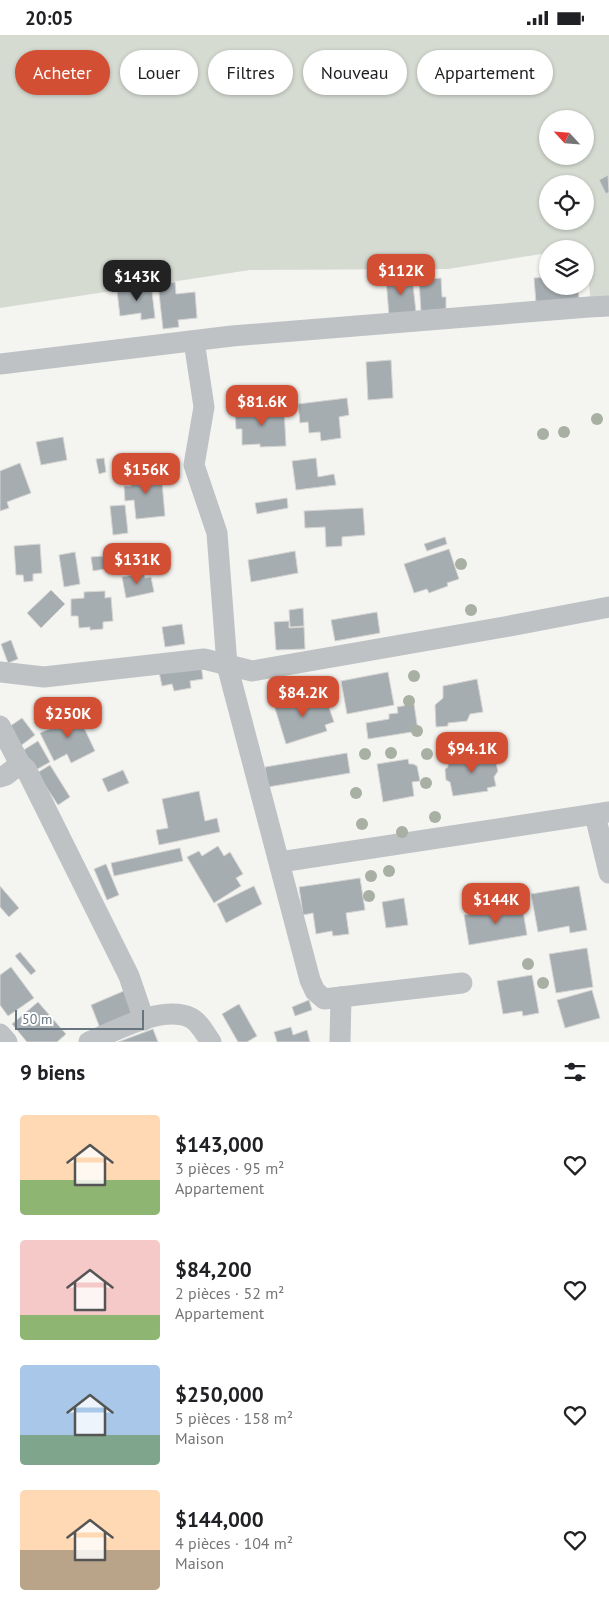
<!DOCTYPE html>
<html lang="fr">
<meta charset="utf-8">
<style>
:root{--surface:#fff;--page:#f6f6f6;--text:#202124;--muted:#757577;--accent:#d24f33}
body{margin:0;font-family:"PT Sans",sans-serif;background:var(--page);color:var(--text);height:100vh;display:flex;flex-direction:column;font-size:19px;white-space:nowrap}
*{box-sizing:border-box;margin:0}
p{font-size:16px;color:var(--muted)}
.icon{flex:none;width:28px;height:28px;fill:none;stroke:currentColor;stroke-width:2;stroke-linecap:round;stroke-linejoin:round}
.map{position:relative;height:1007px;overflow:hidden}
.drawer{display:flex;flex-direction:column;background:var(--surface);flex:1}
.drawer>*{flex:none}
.hud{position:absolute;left:15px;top:15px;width:580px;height:45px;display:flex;gap:10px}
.needle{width:32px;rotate:296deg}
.buttons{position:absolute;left:539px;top:75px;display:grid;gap:10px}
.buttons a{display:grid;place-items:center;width:55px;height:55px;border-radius:50%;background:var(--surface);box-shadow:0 1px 4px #0004;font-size:25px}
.scale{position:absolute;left:15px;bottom:12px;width:129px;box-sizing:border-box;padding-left:5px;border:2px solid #66757f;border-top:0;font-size:14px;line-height:18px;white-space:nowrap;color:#66757f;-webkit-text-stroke:4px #fff;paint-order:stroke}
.price{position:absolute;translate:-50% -42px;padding:0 11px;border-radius:10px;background:var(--accent);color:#fff;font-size:16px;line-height:32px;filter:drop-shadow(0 1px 2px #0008)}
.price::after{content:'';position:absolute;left:50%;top:30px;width:15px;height:11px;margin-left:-8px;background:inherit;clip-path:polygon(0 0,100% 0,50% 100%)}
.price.active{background:#222;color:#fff}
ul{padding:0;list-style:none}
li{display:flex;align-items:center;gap:15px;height:125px;padding:0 20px}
li span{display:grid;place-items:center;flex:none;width:140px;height:100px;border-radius:5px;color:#555}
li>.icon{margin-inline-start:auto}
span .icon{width:60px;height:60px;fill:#fffc;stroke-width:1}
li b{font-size:21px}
h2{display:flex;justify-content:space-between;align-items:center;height:60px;padding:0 20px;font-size:21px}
.pill{padding:0 18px;border-radius:22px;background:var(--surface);box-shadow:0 1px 4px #0004;font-size:18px;line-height:45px}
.pill.active{background:var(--accent);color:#fff}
.status{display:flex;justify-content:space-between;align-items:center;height:35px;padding:0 25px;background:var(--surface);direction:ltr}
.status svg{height:14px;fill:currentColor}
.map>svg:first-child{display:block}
</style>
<div class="status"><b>20:05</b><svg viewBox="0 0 49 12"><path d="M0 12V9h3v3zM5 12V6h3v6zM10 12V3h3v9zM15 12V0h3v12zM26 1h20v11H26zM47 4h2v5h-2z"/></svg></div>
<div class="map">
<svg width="609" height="1007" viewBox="0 0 609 1007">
<rect width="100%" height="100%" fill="#f4f4f1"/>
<!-- green -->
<path fill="#d6dbd2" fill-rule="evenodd" d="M 0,0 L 609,0 L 609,277 L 592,278 L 585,212 L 548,214 L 547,218 L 448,234 L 250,235 L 0,273 ZM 548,84 L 585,84 L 585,121 L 548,121 ZM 548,149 L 585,149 L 585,186 L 548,186 Z"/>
<!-- building -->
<g fill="#a6adb1" stroke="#d6d5d4">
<path d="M 608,140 L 609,157 L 606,159 L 599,145 Z"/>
<path d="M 412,242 L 416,277 L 389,280 L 386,244 Z"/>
<path d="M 548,242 L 548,251 L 578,251 L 579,266 L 536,268 L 534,243 Z"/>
<path d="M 441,243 L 442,262 L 446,262 L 446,274 L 421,276 L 419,245 Z"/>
<path d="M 175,247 L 176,259 L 195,257 L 197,283 L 178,285 L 179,292 L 163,294 L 158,249 Z"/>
<path d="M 151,248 L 155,283 L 141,285 L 141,278 L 120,281 L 117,256 L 138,253 L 137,249 Z"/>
<path d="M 391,325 L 393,363 L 368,365 L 366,327 Z"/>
<path d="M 347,363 L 349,380 L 339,382 L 341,403 L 321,406 L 320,397 L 309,398 L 308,387 L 300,388 L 298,369 Z"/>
<path d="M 284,373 L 286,411 L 260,412 L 260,409 L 242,410 L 242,394 L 236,394 L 235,375 Z"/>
<path d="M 63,402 L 67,425 L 41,430 L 36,407 Z"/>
<path d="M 104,423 L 106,437 L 99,439 L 96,424 Z"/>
<path d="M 316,423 L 318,442 L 334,439 L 336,450 L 296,455 L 292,426 Z"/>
<path d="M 20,428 L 31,458 L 7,467 L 9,473 L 0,476 L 0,436 Z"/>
<path d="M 161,436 L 165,481 L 136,484 L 134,465 L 125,466 L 124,451 L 131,451 L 130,439 Z"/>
<path d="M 287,463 L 288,473 L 257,479 L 255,468 Z"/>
<path d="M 125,470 L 128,498 L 113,500 L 110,471 Z"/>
<path d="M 363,473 L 365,500 L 342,502 L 342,511 L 326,512 L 325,492 L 305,493 L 304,476 Z"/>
<path d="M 445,502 L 447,509 L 427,516 L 424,509 Z"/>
<path d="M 40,509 L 42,538 L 33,539 L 33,546 L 24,547 L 23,540 L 16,540 L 14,511 Z"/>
<path d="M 449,514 L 459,544 L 447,548 L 448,551 L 429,558 L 427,554 L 414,558 L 404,529 Z"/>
<path d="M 295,516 L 298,538 L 251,547 L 248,525 Z"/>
<path d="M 75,517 L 80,549 L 64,552 L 59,520 Z"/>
<path d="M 103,521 L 105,534 L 93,536 L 91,522 Z"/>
<path d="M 144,538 L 145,543 L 151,542 L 154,557 L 126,563 L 122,542 Z"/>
<path d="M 51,555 L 65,569 L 41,593 L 27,578 Z"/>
<path d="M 105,556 L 105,563 L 111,562 L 113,586 L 103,587 L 103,594 L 90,595 L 90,592 L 79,593 L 78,581 L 71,581 L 71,564 L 84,563 L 84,557 Z"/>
<path d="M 303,573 L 304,591 L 290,592 L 289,575 Z"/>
<path d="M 377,577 L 380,598 L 335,606 L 331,585 Z"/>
<path d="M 289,586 L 289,593 L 304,592 L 305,614 L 276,615 L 274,587 Z"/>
<path d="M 182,589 L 185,609 L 165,612 L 162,592 Z"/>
<path d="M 11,605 L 18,624 L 8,628 L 1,609 Z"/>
<path d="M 201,630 L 203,644 L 190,646 L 191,653 L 174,656 L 172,649 L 162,651 L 159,637 Z"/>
<path d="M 388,637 L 394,670 L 347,679 L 341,646 Z"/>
<path d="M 477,644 L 483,677 L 470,679 L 467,686 L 448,688 L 448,691 L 436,692 L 435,670 L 443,663 L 443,651 Z"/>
<path d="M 306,659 L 309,669 L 326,664 L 334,687 L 325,690 L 327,696 L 286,709 L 274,670 Z"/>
<path d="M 414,669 L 418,696 L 368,704 L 366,688 L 389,684 L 389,679 L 398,678 L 397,672 Z"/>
<path d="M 76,676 L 95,716 L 71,728 L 67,719 L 54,726 L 40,698 L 54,692 L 52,688 Z"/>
<path d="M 22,683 L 35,700 L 19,712 L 6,694 Z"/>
<path d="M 38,706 L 50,727 L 34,736 L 22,716 Z"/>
<path d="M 478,717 L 486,723 L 494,721 L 498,736 L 494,742 L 496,751 L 487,753 L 488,756 L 453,761 L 450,747 L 446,745 L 445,734 L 448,732 L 448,727 L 460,725 L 461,721 Z"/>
<path d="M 347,718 L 350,738 L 268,752 L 265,732 Z"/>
<path d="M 408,724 L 409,729 L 413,729 L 417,731 L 420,746 L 412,747 L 414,761 L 383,767 L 377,729 Z"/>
<path d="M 50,730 L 70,762 L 58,770 L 37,738 Z"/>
<path d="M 123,735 L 129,748 L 108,757 L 102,744 Z"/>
<path d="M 199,756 L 205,786 L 217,783 L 220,797 L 159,810 L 156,795 L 168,793 L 162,764 Z"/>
<path d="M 218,811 L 224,821 L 230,817 L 243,839 L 236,843 L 241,851 L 214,868 L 187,822 L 199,816 L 202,821 Z"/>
<path d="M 180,813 L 183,826 L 114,841 L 111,828 Z"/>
<path d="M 106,829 L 119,860 L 107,865 L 94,834 Z"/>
<path d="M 360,843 L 365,875 L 346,878 L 349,899 L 333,901 L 332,896 L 316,899 L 313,878 L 303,880 L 299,852 Z"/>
<path d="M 0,851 L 19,873 L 9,882 L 0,872 Z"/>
<path d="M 254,851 L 262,869 L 226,888 L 217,869 Z"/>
<path d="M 579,851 L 587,895 L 570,898 L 569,891 L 538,897 L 531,859 Z"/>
<path d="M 404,863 L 408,890 L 386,893 L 382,867 Z"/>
<path d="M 522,870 L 527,900 L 469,910 L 464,880 Z"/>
<path d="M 587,913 L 593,952 L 556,958 L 549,919 Z"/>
<path d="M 20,917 L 36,936 L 31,940 L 15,921 Z"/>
<path d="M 11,932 L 34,963 L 8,981 L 0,970 L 0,940 Z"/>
<path d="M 532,940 L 539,978 L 523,981 L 522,976 L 503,979 L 497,946 Z"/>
<path d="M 126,955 L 138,983 L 100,993 L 91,970 Z"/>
<path d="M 592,955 L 600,983 L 565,993 L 557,965 Z"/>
<path d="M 309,965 L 312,975 L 295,981 L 292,972 Z"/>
<path d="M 38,967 L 66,999 L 57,1007 L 27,1007 L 12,989 Z"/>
<path d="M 239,969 L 257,1001 L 247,1007 L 238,1007 L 222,979 Z"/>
<path d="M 291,992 L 293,1000 L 307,995 L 310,1007 L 277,1007 L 274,997 Z"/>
<path d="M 153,994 L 158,1007 L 118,1007 Z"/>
</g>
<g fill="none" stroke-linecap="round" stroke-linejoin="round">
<!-- minor -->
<g stroke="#bec2c5" stroke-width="21">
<path d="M 194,306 L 204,372 L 194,430 L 217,498 L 227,630 L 310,945 L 315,956 L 324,964 L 341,962 L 340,1007"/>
<path d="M 0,329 L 232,301 L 589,272 L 609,271"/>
<path d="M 0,637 L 44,642 L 204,624 L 252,636 L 504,592 L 609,572"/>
<path d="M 0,691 L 20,729"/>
<path d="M 0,742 L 6,740 L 20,729 L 26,734 L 129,941 L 144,985"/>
<path d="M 595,780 L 609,838"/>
<path d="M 280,827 L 609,777"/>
<path d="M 341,962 L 462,948"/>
<path d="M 0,999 L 7,1007"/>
<path d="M 89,1007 C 115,996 163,969 191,983 C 199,987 206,1000 211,1007"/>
</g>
</g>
<!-- trees -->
<g fill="#a8afa3">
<circle cx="597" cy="384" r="6"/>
<circle cx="564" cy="397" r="6"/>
<circle cx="543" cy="399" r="6"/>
<circle cx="461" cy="529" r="6"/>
<circle cx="471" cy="575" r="6"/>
<circle cx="414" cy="641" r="6"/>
<circle cx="409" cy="666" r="6"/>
<circle cx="417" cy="696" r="6"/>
<circle cx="478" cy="709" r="6"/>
<circle cx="391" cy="718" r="6"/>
<circle cx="365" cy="719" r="6"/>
<circle cx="427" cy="719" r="6"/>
<circle cx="426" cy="748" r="6"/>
<circle cx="356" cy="758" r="6"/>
<circle cx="435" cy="782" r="6"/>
<circle cx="362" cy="789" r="6"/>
<circle cx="402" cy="797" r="6"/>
<circle cx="389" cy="836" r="6"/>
<circle cx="371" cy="841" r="6"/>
<circle cx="369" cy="861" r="6"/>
<circle cx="528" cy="929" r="6"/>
<circle cx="543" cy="948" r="6"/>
</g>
</svg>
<div class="buttons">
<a><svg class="needle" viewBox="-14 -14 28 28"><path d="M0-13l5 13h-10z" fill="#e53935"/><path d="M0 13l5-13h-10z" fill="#757577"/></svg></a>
<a><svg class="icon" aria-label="locate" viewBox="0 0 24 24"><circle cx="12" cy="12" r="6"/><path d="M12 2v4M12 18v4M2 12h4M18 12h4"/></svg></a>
<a><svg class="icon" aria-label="layers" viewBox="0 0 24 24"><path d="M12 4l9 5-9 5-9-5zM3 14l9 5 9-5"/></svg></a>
</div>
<div class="scale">50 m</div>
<b class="price" style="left:401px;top:261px">$112K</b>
<b class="price active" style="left:137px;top:267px">$143K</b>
<b class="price" style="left:262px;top:392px">$81.6K</b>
<b class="price" style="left:146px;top:460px">$156K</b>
<b class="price" style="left:137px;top:550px">$131K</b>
<b class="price" style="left:303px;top:683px">$84.2K</b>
<b class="price" style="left:68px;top:704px">$250K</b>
<b class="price" style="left:472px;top:739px">$94.1K</b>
<b class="price" style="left:496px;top:890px">$144K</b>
<div class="hud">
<a class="pill active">Acheter</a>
<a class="pill">Louer</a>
<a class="pill">Filtres</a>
<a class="pill">Nouveau</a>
<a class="pill">Appartement</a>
</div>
</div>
<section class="drawer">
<h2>9 biens<svg class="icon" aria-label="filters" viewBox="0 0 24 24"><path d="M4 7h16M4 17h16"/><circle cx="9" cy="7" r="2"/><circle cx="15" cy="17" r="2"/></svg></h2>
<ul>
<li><span style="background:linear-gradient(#ffd9b3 65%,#8fb573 0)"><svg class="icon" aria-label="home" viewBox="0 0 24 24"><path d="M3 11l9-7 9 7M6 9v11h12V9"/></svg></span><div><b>$143,000</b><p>3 pièces · 95 m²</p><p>Appartement</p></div><svg class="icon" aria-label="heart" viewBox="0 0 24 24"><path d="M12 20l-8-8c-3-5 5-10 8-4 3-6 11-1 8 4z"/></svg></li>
<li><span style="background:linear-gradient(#f6c9c9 75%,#8fb573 0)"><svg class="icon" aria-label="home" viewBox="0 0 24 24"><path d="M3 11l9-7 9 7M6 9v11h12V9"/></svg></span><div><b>$84,200</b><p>2 pièces · 52 m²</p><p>Appartement</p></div><svg class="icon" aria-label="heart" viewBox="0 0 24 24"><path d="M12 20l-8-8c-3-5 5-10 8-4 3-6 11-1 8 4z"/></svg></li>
<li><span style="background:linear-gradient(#a9c7e8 70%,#7fa58c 0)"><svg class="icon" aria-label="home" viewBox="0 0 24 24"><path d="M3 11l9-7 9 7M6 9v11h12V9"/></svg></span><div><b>$250,000</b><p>5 pièces · 158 m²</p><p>Maison</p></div><svg class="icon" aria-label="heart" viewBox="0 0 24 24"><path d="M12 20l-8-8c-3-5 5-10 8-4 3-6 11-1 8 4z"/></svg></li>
<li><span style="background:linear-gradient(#ffd9b3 60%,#b9a48a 0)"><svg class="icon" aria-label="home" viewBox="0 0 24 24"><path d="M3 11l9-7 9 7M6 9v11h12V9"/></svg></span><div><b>$144,000</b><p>4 pièces · 104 m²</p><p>Maison</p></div><svg class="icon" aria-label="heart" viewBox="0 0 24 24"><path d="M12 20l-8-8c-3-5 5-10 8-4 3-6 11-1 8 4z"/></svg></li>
</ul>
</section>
